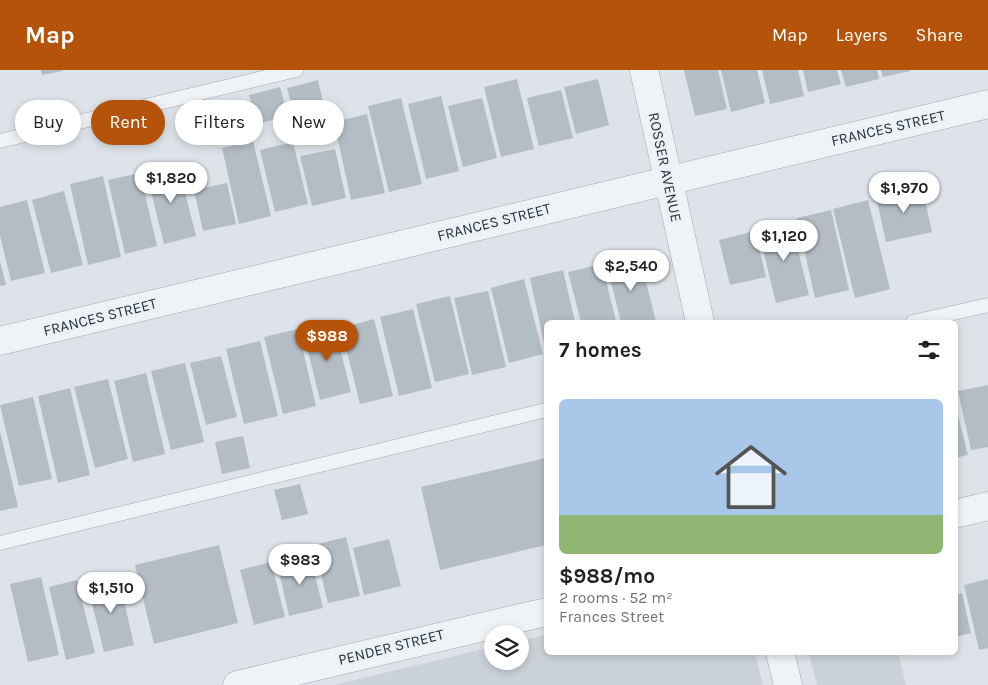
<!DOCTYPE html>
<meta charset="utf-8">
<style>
:root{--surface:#fff;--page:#f6f6f6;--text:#202124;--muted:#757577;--line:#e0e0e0;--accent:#b45309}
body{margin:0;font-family:Karla,sans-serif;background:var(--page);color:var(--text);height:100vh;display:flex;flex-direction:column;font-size:19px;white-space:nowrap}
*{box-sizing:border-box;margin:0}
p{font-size:16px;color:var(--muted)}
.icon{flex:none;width:28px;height:28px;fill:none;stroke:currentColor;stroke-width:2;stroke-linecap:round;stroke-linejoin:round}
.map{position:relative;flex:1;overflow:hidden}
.details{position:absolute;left:544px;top:250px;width:414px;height:335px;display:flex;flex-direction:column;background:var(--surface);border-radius:8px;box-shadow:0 2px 8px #0003}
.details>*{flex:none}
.hud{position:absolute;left:15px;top:30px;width:454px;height:45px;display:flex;gap:10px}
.fabs{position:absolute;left:484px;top:555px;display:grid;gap:10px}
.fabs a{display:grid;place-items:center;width:45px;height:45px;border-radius:50%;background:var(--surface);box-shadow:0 2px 8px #0003;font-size:25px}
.price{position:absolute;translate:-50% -42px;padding:0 11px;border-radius:18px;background:#fff;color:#222;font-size:16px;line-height:32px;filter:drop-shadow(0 1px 2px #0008)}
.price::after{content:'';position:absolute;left:50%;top:30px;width:15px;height:11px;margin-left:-8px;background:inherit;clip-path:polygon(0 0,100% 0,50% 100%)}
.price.current{background:var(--accent);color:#fff}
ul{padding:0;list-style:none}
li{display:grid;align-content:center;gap:10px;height:265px;padding:0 15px}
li+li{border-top:1px solid var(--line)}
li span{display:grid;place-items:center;height:155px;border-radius:8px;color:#555}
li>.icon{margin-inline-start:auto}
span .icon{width:90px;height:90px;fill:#fffc;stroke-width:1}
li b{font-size:21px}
h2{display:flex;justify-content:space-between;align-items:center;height:60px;padding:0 15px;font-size:21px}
.tag{padding:0 18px;border-radius:22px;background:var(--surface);box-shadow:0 2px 8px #0003;font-size:18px;line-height:45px}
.tag.current{background:var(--accent);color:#fff}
header{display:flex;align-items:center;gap:30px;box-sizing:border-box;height:70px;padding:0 25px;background:var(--accent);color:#fff}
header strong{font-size:24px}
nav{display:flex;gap:28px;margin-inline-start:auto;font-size:18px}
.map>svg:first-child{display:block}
</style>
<header>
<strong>Map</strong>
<nav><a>Map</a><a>Layers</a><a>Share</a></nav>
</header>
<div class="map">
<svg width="988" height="615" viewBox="0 0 988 615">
<rect width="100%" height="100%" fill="#dde3e8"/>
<!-- built -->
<g fill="#cbd2da">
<path d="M 546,565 L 546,582 L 755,583 L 763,615 L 334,615 L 492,577 L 492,591 L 520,591 L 520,571 Z"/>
<path d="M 809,583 L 898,583 L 906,615 L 817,615 Z"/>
</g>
<!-- building -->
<g fill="#b4bdc5">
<path d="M 41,0 L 62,0 L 62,1 L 42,5 Z"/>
<path d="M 684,0 L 718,0 L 727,39 L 695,46 Z"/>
<path d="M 721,0 L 757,0 L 765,33 L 731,42 Z"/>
<path d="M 762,0 L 798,0 L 804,26 L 770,34 Z"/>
<path d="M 803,0 L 837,0 L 841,14 L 808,22 Z"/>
<path d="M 841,0 L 877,0 L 879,9 L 846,17 Z"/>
<path d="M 881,0 L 910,0 L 910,1 L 883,7 Z"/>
<path d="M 517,9 L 534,79 L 501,87 L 484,17 Z"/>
<path d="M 598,9 L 609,55 L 576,64 L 564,17 Z"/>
<path d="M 318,10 L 325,40 L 295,48 L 287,18 Z"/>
<path d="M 280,17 L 288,46 L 257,54 L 249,25 Z"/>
<path d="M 561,20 L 573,68 L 539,76 L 527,28 Z"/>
<path d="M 441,26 L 459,101 L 426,109 L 408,34 Z"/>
<path d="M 401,28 L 422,114 L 389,122 L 368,36 Z"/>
<path d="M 482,28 L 497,88 L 463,97 L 448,36 Z"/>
<path d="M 367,44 L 385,123 L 351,130 L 334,52 Z"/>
<path d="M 253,71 L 271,146 L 239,154 L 222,78 Z"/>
<path d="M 293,72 L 308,134 L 275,142 L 260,80 Z"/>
<path d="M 335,79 L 346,128 L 312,136 L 300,86 Z"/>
<path d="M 178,94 L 196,166 L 164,174 L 146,102 Z"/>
<path d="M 140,103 L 157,176 L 125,184 L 108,110 Z"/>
<path d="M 103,106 L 121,187 L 88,195 L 70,114 Z"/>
<path d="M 227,113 L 236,154 L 203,161 L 194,120 Z"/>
<path d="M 922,116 L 932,162 L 886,172 L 876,127 Z"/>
<path d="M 64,121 L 83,195 L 51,203 L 32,130 Z"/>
<path d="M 27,130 L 45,203 L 11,211 L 0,166 L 0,137 Z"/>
<path d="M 868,130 L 890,219 L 855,228 L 833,139 Z"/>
<path d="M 831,140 L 849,220 L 815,228 L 797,148 Z"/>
<path d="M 791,151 L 809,225 L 776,233 L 758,159 Z"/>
<path d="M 755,161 L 766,207 L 730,215 L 719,170 Z"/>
<path d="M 640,188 L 656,252 L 621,252 L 607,196 Z"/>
<path d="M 0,191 L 6,215 L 0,216 Z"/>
<path d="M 602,194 L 616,251 L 581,252 L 568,202 Z"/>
<path d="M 563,200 L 575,252 L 546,252 L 545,278 L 530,208 Z"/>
<path d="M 524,209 L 543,284 L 509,293 L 491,218 Z"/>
<path d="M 488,221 L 506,297 L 472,305 L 454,228 Z"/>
<path d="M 450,226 L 469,304 L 435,312 L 416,234 Z"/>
<path d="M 413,239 L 432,318 L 399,326 L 380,247 Z"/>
<path d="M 374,249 L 393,326 L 360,334 L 341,258 Z"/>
<path d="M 334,254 L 351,322 L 320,330 L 303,261 Z"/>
<path d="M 298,259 L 316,336 L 283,344 L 264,267 Z"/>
<path d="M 260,271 L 278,346 L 244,354 L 226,279 Z"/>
<path d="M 221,286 L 237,347 L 206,355 L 190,293 Z"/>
<path d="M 185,293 L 204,372 L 171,380 L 151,301 Z"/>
<path d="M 146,303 L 165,384 L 133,392 L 114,311 Z"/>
<path d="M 108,309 L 128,389 L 95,398 L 74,317 Z"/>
<path d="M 988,315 L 988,377 L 971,380 L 958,321 Z"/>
<path d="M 70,318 L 90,405 L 58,413 L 38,326 Z"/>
<path d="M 33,327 L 52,409 L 19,416 L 0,335 Z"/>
<path d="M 955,333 L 968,385 L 955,388 Z"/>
<path d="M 0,361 L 18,437 L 0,441 Z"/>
<path d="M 243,366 L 250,398 L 222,404 L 215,372 Z"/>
<path d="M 546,388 L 546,475 L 440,500 L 421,417 Z"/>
<path d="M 300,414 L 308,444 L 282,450 L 274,420 Z"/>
<path d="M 346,467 L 360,526 L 328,533 L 314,475 Z"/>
<path d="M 389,469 L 401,516 L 364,525 L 353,478 Z"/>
<path d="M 219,475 L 238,553 L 154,574 L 135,495 Z"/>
<path d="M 310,485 L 323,538 L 289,546 L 277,493 Z"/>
<path d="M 271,492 L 285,547 L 254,555 L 240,500 Z"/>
<path d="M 118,505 L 134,575 L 104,582 L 87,513 Z"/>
<path d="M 41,507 L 59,585 L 28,592 L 10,514 Z"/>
<path d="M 988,509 L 988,578 L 979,580 L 964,515 Z"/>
<path d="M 77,510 L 95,583 L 66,590 L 49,517 Z"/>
<path d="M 962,523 L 971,563 L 955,567 L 955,525 Z"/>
</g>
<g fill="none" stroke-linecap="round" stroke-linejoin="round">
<defs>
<g id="service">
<path d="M 0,71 L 296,0"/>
<path d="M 913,252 L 988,235"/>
<path d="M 0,473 L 546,340"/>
</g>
<g id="minor">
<path d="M 644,0 L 700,252"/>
<path d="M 0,271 L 988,34"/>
<path d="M 780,582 L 788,615"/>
</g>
<g id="tertiary">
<path d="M 955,444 L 988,436"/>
<path d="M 237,615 L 546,542"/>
</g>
</defs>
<!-- service casing -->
<use href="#service" stroke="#a2aab2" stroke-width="15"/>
<!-- minor casing -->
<use href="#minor" stroke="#a2aab2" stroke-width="29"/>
<!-- tertiary casing -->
<use href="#tertiary" stroke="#a2aab2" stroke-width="29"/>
<!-- service -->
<use href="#service" stroke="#f0f3f6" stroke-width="14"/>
<!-- minor -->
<use href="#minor" stroke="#f0f3f6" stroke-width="28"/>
<!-- tertiary -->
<use href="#tertiary" stroke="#f0f3f6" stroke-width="28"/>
</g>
<g text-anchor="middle" stroke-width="5" stroke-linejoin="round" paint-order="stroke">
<!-- street labels -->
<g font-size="15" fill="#253240" stroke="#ecf1f6">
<text transform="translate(888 58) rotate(-13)" y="5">FRANCES STREET</text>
<text transform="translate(665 97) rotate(78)" y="5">ROSSER AVENUE</text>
<text transform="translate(494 152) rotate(-14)" y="5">FRANCES STREET</text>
<text transform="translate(100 247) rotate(-14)" y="5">FRANCES STREET</text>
<text transform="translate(391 577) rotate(-14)" y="5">PENDER STREET</text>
</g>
</g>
</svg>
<div class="fabs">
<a><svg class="icon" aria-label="layers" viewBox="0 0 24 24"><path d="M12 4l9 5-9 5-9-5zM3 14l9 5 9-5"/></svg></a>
</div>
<b class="price" style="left:171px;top:134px">$1,820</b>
<b class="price" style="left:904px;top:144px">$1,970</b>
<b class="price" style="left:784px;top:192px">$1,120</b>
<b class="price" style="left:631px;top:222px">$2,540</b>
<b class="price current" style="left:327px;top:292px">$988</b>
<b class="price" style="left:300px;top:516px">$983</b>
<b class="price" style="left:111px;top:544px">$1,510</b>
<div class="hud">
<a class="tag">Buy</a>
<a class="tag current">Rent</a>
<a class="tag">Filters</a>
<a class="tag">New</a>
</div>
<section class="details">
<h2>7 homes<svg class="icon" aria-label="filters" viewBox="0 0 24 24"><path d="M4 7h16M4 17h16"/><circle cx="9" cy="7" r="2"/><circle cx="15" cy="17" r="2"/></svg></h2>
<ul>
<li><span style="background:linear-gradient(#a9c7e8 75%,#8fb573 0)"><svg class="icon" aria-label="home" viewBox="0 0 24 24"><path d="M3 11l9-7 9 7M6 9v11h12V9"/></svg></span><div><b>$988/mo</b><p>2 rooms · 52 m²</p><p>Frances Street</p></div></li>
</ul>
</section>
</div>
